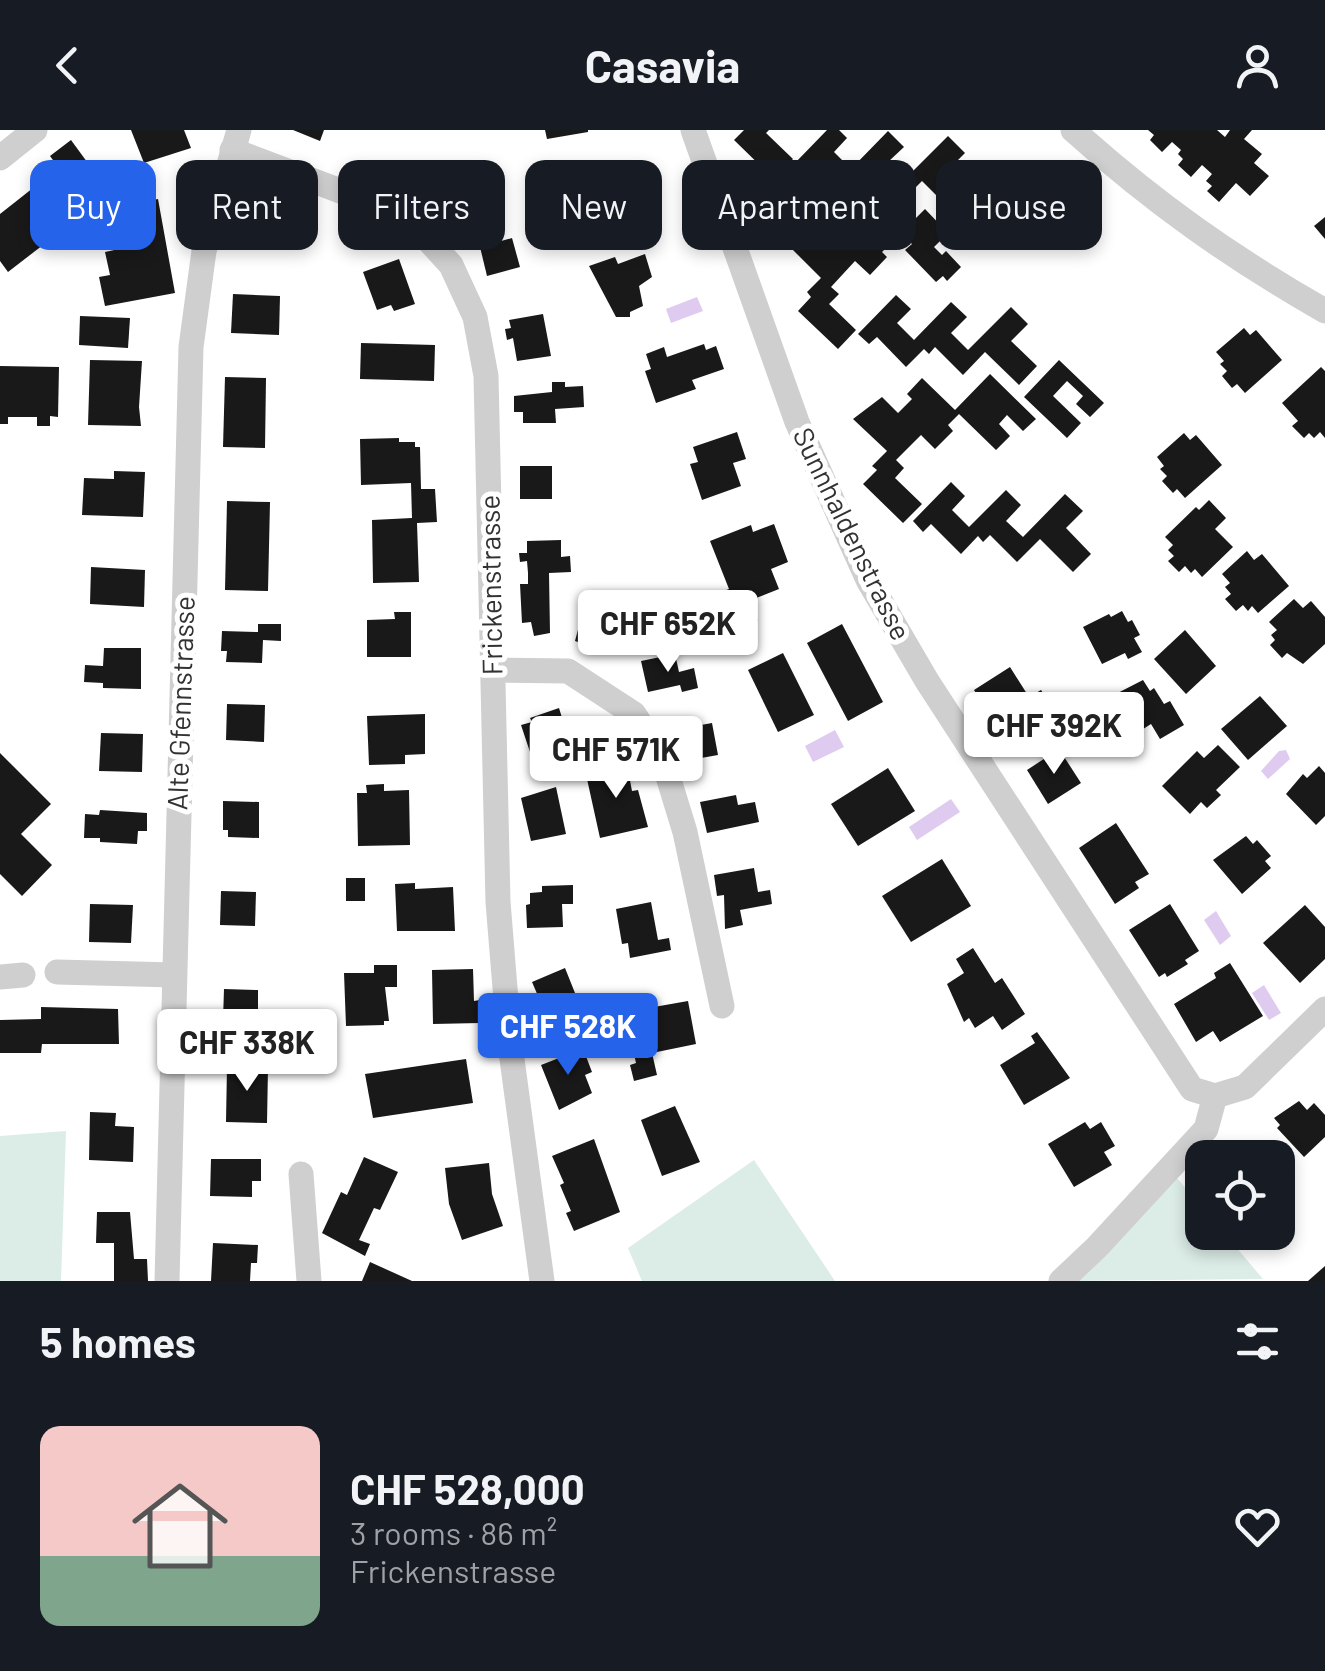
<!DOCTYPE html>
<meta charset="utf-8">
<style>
:root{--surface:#171b24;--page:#242831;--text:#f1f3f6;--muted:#9ea1a6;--accent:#2563eb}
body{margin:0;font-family:Barlow,sans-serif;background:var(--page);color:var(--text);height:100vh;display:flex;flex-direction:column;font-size:38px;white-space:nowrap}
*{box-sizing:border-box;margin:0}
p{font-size:32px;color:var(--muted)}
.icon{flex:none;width:55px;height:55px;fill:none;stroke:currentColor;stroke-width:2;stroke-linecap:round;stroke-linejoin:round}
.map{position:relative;height:1151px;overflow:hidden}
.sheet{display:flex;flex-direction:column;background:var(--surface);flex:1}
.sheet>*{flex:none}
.hud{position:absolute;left:30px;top:30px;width:1265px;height:90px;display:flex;gap:20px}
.fabs{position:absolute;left:1185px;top:1010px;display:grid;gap:20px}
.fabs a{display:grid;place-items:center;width:110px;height:110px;border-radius:20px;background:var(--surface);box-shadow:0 5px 15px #0003;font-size:50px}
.price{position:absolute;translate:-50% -85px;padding:0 22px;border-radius:10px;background:#fff;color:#222;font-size:32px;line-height:65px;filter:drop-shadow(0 2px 5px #0008)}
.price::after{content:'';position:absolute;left:50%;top:60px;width:30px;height:22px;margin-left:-15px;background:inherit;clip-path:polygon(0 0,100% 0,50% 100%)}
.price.active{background:var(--accent);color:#fff}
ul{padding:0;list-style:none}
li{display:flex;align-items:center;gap:30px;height:250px;padding:0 40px}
li span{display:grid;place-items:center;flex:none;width:280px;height:200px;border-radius:20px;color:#555}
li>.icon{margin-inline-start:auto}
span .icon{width:120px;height:120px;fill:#fffc;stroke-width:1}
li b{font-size:42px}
h2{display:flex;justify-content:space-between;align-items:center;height:120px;padding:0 40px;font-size:42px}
.chip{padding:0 35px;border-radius:20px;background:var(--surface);box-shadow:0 5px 15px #0003;font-size:35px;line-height:90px}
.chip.active{background:var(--accent);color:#fff}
header{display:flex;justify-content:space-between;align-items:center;height:130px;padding:0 40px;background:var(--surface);font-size:45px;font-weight:700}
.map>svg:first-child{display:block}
</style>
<header><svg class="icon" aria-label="back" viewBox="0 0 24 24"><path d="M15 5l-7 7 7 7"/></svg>Casavia<svg class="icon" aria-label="person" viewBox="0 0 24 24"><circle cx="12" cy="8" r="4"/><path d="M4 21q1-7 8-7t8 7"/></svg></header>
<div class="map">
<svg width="1325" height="1151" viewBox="0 0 1325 1151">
<rect width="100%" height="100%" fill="#fff"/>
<!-- green -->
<g fill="#dcece6">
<path d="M 66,1001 L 61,1151 L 0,1151 L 0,1006 Z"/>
<path d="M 754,1030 L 835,1151 L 642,1151 L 628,1118 Z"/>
<path d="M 1173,1043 L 1202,1078 L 1202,1102 L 1224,1103 L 1263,1149 L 1068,1151 Z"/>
</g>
<!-- water -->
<g fill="#dfcbf0">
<path d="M 697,167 L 703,181 L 671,193 L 666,179 Z"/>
<path d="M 835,600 L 844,617 L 813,632 L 805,616 Z"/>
<path d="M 1286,620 L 1290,629 L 1268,649 L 1261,641 L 1279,621 Z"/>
<path d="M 951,669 L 960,682 L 917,710 L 909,697 Z"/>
<path d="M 1216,781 L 1231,806 L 1220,815 L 1204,790 Z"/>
<path d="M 1264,855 L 1281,883 L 1269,890 L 1252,863 Z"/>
</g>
<!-- building -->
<g fill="#191919">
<path d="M 131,0 L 184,0 L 191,18 L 144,33 Z"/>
<path d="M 293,0 L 324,0 L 320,11 Z"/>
<path d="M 545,0 L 588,0 L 588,2 L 547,9 Z"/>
<path d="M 744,0 L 769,0 L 766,3 L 793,29 L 774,49 L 734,10 Z"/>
<path d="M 827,0 L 839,0 L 847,8 L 834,22 L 851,39 L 888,1 L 904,17 L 888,32 L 905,49 L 948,6 L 965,23 L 948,40 L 974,65 L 955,84 L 922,51 L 899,74 L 872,47 L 866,53 L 860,48 L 843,66 L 813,36 L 806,44 L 795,33 Z"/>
<path d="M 1148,0 L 1217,0 L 1225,7 L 1230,0 L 1252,0 L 1244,9 L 1262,24 L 1254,33 L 1269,46 L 1250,66 L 1236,53 L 1219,72 L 1207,61 L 1212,56 L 1206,51 L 1212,44 L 1202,35 L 1191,47 L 1178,35 L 1183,29 L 1178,24 L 1181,20 L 1172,12 L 1162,22 L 1150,10 L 1154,5 Z"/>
<path d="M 71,10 L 90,36 L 69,52 L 50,26 Z"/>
<path d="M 491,36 L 499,66 L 464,75 L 456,46 Z"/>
<path d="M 603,46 L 615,80 L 602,84 L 606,95 L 577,105 L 562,60 Z"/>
<path d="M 33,58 L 65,98 L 8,142 L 0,131 L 0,84 Z"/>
<path d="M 158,69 L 175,163 L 105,176 L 99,147 L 110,145 L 105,122 L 119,119 L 111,77 Z"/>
<path d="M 857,75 L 893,111 L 882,122 L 887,127 L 870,145 L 855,131 L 831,157 L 839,164 L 829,174 L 856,200 L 838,219 L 798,181 L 811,167 L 807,162 L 821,148 L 788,115 L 800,103 L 803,107 L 816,93 L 833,109 L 847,95 L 842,90 Z"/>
<path d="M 981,76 L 994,89 L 971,111 L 958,98 Z"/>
<path d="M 925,79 L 948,103 L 934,117 L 942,125 L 946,121 L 961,137 L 947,151 L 943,146 L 936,152 L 905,120 L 912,114 L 901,103 Z"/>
<path d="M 264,81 L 300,86 L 296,117 L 260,112 Z"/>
<path d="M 1325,87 L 1325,109 L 1314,96 Z"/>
<path d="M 512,108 L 520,137 L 487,146 L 480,117 Z"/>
<path d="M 645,124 L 652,147 L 639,156 L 643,176 L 630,182 L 630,187 L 616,187 L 589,136 L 615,127 L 618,134 Z"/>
<path d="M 399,129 L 415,174 L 394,181 L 391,175 L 377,180 L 363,142 Z"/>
<path d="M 233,164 L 280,166 L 279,205 L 231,203 Z"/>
<path d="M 896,165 L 911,179 L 897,193 L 914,210 L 951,172 L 967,187 L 951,203 L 968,220 L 1011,177 L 1028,194 L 1011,211 L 1037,236 L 1019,255 L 985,222 L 963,245 L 935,217 L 929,224 L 924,219 L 906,237 L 877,207 L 869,214 L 858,204 Z"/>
<path d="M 543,184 L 551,226 L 517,231 L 513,208 L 507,210 L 505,199 L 511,198 L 509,190 Z"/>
<path d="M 80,186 L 130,188 L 128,218 L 79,215 Z"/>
<path d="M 1244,198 L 1250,205 L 1256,200 L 1282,230 L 1245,263 L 1237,254 L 1232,258 L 1222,246 L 1227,241 L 1220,234 L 1224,231 L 1216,222 Z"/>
<path d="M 361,213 L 435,215 L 434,251 L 360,249 Z"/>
<path d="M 704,214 L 706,220 L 716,216 L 724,239 L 692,250 L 696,259 L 656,273 L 645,241 L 651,239 L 646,224 L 664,217 L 667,227 Z"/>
<path d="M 90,230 L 142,231 L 139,277 L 141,296 L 88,295 Z"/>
<path d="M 1059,230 L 1104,273 L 1090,287 L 1076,274 L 1083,266 L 1067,251 L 1053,266 L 1081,293 L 1067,308 L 1024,267 Z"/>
<path d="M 0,236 L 59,237 L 58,287 L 50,286 L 50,296 L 37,296 L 37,287 L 8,287 L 8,294 L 0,294 Z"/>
<path d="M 1321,237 L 1325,241 L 1325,308 L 1320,302 L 1314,308 L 1309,303 L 1304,308 L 1292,296 L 1298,291 L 1282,273 Z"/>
<path d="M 990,244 L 1036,289 L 1023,301 L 1007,285 L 999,294 L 1010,306 L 996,320 L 959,284 L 948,295 L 953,301 L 935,319 L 921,305 L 896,330 L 904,338 L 895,348 L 922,374 L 903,393 L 863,354 L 877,340 L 872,336 L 887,321 L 853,289 L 882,267 L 898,283 L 912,269 L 907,264 L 922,248 L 955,280 Z"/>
<path d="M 225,247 L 266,248 L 265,318 L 223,317 Z"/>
<path d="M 552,252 L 565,252 L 565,257 L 583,256 L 584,277 L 555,279 L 556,293 L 523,293 L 523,282 L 514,282 L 514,266 L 552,262 Z"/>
<path d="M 737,302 L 746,329 L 733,333 L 741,356 L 702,370 L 690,334 L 698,332 L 693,317 Z"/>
<path d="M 1184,303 L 1190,310 L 1196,305 L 1222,335 L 1185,368 L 1177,359 L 1173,363 L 1162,351 L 1167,346 L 1160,339 L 1164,336 L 1157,327 Z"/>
<path d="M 399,308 L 399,312 L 415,312 L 415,317 L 420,317 L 421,359 L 435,359 L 437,392 L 417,393 L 419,452 L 373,453 L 372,390 L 412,388 L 411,353 L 361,355 L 360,309 Z"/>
<rect x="520" y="336" width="32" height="33"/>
<path d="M 114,341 L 145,342 L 143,387 L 82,385 L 84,348 L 114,349 Z"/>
<path d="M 951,352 L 965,366 L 952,380 L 969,397 L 1006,360 L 1021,375 L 1006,391 L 1023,407 L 1065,364 L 1083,381 L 1066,398 L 1091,424 L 1073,442 L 1040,409 L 1017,432 L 990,405 L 983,412 L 978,406 L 961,424 L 931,394 L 923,402 L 913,391 Z"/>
<path d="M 1209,370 L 1226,388 L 1215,399 L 1233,417 L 1202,447 L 1195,439 L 1191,443 L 1185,436 L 1179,442 L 1168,431 L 1174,426 L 1168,420 L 1173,415 L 1165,407 L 1196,377 L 1199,380 Z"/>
<path d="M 227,371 L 270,372 L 268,461 L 225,460 Z"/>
<path d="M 774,394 L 788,432 L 771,439 L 779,459 L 751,470 L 758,491 L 735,500 L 721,462 L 729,459 L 710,411 L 751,395 L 753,402 Z"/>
<path d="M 561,410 L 561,427 L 570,426 L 571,442 L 549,443 L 550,503 L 534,506 L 531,492 L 522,493 L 520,454 L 528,454 L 528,443 L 527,431 L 520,432 L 519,423 L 527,423 L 527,411 Z"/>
<path d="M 1247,421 L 1254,430 L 1262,424 L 1289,456 L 1258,483 L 1252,476 L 1248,481 L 1243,475 L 1236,481 L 1225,469 L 1231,464 L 1225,457 L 1230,453 L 1222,444 Z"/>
<path d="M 91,437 L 145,440 L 144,477 L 90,474 Z"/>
<path d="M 621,465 L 623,479 L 639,476 L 642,494 L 605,500 L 599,519 L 575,511 L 580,492 L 587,491 L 584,472 Z"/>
<path d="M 1294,469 L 1303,478 L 1311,471 L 1325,487 L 1325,514 L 1303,534 L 1287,523 L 1282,528 L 1270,515 L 1275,510 L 1271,505 L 1277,500 L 1269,492 Z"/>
<path d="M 1122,481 L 1128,492 L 1132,490 L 1140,505 L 1134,508 L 1142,522 L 1128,529 L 1125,523 L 1102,534 L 1083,497 L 1109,484 L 1111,487 Z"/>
<path d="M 394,482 L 411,482 L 411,527 L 367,527 L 367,490 L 395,489 Z"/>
<path d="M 258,494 L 281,494 L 281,511 L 263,510 L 262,533 L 226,532 L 227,521 L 221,521 L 222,501 L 258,502 Z"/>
<path d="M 842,494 L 883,572 L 848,591 L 807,513 Z"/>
<path d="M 1185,500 L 1216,536 L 1186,564 L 1154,529 Z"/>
<path d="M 104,518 L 141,518 L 141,559 L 103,558 L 103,553 L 84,552 L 85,535 L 103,536 Z"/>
<path d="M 783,523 L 814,585 L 778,602 L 748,540 Z"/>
<path d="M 675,524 L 679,542 L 694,538 L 698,558 L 682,562 L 680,555 L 648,562 L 641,531 Z"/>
<path d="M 1010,537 L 1029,567 L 1041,560 L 1054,580 L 1043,588 L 1039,582 L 1002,605 L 974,560 Z"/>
<path d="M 1143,550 L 1150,561 L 1154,558 L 1164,574 L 1170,571 L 1184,595 L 1160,609 L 1151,594 L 1129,608 L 1106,569 Z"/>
<path d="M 1260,566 L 1287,596 L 1248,630 L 1221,599 Z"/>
<path d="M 227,574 L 265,575 L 264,612 L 226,610 Z"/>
<path d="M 559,578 L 563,591 L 574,588 L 579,604 L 541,617 L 543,621 L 531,625 L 521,595 L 532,592 L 530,588 Z"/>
<path d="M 425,584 L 425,624 L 405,625 L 405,634 L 369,635 L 367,586 Z"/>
<path d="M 712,593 L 718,625 L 684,631 L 679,599 Z"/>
<path d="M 101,603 L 143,604 L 142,642 L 99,641 Z"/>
<path d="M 1218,615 L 1240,637 L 1216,660 L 1221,665 L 1207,678 L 1201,672 L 1190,684 L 1162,656 L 1197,621 L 1204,628 Z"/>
<path d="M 1059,619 L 1081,653 L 1048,674 L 1027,640 Z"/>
<path d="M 0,623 L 51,674 L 21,704 L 52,735 L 22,766 L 0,744 Z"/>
<path d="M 626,630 L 632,661 L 638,660 L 648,697 L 600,708 L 587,649 L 596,647 L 595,639 Z"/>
<path d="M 1319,636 L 1325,643 L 1325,686 L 1316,695 L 1286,664 L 1303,644 L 1307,648 Z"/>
<path d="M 888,638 L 915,681 L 858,716 L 831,674 Z"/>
<path d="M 384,654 L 384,661 L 409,660 L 410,715 L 358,716 L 357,663 L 367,663 L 366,655 Z"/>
<path d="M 556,657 L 566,704 L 531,711 L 521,668 Z"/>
<path d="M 736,665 L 738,675 L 755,672 L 759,692 L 707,703 L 700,672 Z"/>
<path d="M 223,671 L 259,672 L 259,708 L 228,707 L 228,700 L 223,700 Z"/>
<path d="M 100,680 L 147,683 L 147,701 L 138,701 L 137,714 L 100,712 L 100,708 L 84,708 L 85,684 L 99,685 Z"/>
<path d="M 1116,693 L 1149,744 L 1135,752 L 1139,758 L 1115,774 L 1079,718 Z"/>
<path d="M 1246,706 L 1253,714 L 1257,710 L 1271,726 L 1265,731 L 1271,738 L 1242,764 L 1213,730 Z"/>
<path d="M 942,729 L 971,776 L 911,812 L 882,766 Z"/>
<path d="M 754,738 L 758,762 L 770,760 L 772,774 L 740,780 L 743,795 L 725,799 L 724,765 L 717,766 L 714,745 Z"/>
<rect x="346" y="748" width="19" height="23"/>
<path d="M 415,753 L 415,759 L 453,757 L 455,801 L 397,801 L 395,754 Z"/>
<path d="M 573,755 L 573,774 L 562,774 L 563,797 L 527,798 L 526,775 L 530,774 L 530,763 L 542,762 L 542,756 Z"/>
<path d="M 221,761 L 256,762 L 255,796 L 220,795 Z"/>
<path d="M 651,772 L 658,810 L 669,808 L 671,820 L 630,828 L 628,813 L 622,814 L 616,779 Z"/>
<path d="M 90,774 L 133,775 L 131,813 L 89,812 Z"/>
<path d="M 1170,774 L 1199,821 L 1185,830 L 1188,834 L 1167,847 L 1165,843 L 1159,847 L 1129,800 Z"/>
<path d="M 1305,775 L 1325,797 L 1325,829 L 1300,853 L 1263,813 Z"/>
<path d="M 973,818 L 995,853 L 1002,848 L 1025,884 L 1002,900 L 993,886 L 975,898 L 969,888 L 964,892 L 947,854 L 964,843 L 956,829 Z"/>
<path d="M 1230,833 L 1263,886 L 1220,912 L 1213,901 L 1196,912 L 1174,874 L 1216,848 L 1214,843 Z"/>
<path d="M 374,835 L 397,835 L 397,857 L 385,857 L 389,891 L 384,891 L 384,895 L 346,896 L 344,843 L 374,843 Z"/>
<path d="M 565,838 L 579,873 L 547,887 L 532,852 Z"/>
<path d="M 473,839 L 474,871 L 480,870 L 480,893 L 433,894 L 432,840 Z"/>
<path d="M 224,859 L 258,860 L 258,891 L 223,890 Z"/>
<path d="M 688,871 L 696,914 L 652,923 L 657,945 L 634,951 L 630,935 L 636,933 L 633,920 L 646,917 L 646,911 L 633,913 L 626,877 L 653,872 L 654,877 Z"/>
<path d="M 41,877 L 118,879 L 119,914 L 42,914 L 41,923 L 0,923 L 0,890 L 41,889 Z"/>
<path d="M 1037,902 L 1070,948 L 1024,975 L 1000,935 L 1035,913 L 1031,906 Z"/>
<path d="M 577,921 L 578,924 L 584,921 L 592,942 L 585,945 L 592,963 L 559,980 L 541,935 Z"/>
<path d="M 466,929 L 473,973 L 373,988 L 365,944 Z"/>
<path d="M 227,936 L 268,937 L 267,993 L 226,992 Z"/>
<path d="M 1299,971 L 1307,980 L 1314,973 L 1325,985 L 1325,1007 L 1304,1027 L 1277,998 L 1280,995 L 1274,988 Z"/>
<path d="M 675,976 L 700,1032 L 662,1046 L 641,990 Z"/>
<path d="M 90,982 L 116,983 L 115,996 L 134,997 L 133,1032 L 89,1030 Z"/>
<path d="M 1085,992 L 1090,999 L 1101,992 L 1115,1016 L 1104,1022 L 1112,1035 L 1074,1057 L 1048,1014 Z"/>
<path d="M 594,1009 L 620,1082 L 574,1101 L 566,1083 L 571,1081 L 560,1055 L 564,1053 L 552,1026 Z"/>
<path d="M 364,1027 L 398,1042 L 380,1080 L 374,1078 L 359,1110 L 370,1114 L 365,1126 L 322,1103 L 341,1062 L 347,1065 Z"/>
<path d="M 211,1029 L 261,1029 L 261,1051 L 252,1051 L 252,1067 L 210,1066 Z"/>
<path d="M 489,1033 L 492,1064 L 503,1096 L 462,1110 L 449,1074 L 445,1038 Z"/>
<path d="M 97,1082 L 130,1082 L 134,1129 L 147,1129 L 148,1151 L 114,1151 L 114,1113 L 96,1113 Z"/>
<path d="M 213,1113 L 258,1115 L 257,1133 L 251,1133 L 250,1151 L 211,1151 Z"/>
<path d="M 370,1132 L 412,1151 L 362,1151 Z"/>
<path d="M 1325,1136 L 1325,1151 L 1308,1151 Z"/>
</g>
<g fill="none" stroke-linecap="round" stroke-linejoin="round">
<!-- minor -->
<g stroke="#cfcfcf" stroke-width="25">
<path d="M 693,0 L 797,292 L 868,450 L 927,551 L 1192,959 L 1215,966"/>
<path d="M 1073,0 C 1154,73 1231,127 1325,181"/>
<path d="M 232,20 L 343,62 L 418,99 L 451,135 L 475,187 L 486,246 L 498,772 L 509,907 L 542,1151"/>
<path d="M 0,28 L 35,0"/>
<path d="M 493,540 L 568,541 L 634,584 L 662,627 L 685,702 L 722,876"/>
<path d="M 57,842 L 174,845"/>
<path d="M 0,847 L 23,845"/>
<path d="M 1215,966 L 1245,957 L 1325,879"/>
<path d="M 301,1044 L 309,1151"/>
<path d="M 167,1151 L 191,217 L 204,121 L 239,0"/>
<path d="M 1061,1151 L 1097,1117 L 1206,999 L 1215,966"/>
</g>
</g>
<g text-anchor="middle" stroke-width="10" stroke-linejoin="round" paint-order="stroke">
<!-- street labels -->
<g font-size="28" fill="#323232" stroke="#fff">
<text transform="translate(852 404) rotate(64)" y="10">Sunnhaldenstrasse</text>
<text transform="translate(491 455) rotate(-91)" y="10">Frickenstrasse</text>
<text transform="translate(181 573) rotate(-88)" y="10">Alte Gfennstrasse</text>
</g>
</g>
</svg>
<div class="fabs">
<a><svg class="icon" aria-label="locate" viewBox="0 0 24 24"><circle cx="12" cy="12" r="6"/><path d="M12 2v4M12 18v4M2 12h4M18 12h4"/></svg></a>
</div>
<b class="price" style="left:668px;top:545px">CHF 652K</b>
<b class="price" style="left:1054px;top:647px">CHF 392K</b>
<b class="price" style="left:616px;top:671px">CHF 571K</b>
<b class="price active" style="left:568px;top:948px">CHF 528K</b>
<b class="price" style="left:247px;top:964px">CHF 338K</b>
<div class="hud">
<a class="chip active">Buy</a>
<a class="chip">Rent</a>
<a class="chip">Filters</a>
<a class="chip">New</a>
<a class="chip">Apartment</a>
<a class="chip">House</a>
</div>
</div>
<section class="sheet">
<h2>5 homes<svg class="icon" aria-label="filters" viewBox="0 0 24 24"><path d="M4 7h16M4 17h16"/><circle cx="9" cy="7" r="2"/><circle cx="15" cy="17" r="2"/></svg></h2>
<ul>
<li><span style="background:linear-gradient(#f6c9c9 65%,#7fa58c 0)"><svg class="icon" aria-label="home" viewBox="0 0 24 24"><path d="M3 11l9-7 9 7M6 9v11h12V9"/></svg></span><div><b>CHF 528,000</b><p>3 rooms · 86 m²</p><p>Frickenstrasse</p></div><svg class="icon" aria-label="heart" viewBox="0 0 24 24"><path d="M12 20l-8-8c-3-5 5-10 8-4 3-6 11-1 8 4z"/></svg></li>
</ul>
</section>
